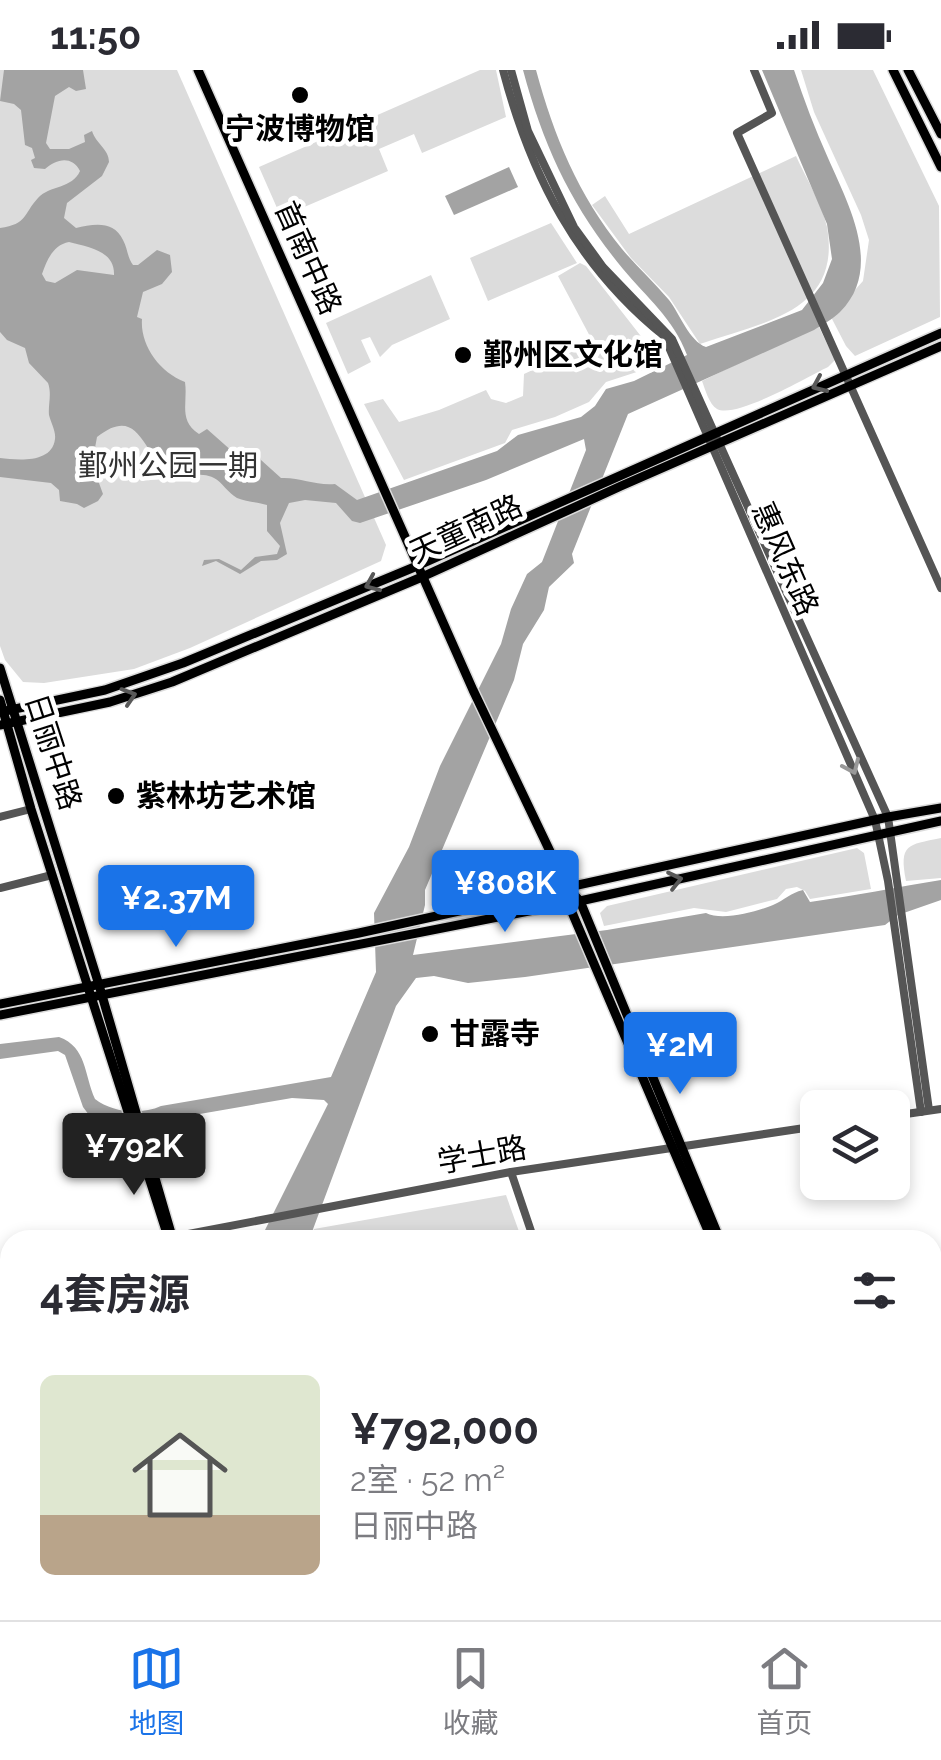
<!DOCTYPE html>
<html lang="zh">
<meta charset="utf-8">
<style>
:root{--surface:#fff;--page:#f7f7f7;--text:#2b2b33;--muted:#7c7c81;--line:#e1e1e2;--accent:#1a73e8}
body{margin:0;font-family:Raleway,"Noto Sans SC",sans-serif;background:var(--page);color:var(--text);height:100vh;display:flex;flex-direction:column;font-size:38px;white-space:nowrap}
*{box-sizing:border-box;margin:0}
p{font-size:32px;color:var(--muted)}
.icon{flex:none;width:55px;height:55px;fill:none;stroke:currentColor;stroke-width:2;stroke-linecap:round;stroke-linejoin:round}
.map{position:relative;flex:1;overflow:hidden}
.side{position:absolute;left:0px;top:1160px;width:942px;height:390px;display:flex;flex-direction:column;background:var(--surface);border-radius:30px 30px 0 0;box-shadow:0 5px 15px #0003}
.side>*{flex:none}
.buttons{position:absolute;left:800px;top:1020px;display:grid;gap:20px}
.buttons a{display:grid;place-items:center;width:110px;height:110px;border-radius:15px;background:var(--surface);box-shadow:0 5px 15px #0003;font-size:50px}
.price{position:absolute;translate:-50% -85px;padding:0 22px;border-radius:10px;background:var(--accent);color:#fff;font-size:32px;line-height:65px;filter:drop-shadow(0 2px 5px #0008)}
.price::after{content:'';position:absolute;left:50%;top:60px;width:30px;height:22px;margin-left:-15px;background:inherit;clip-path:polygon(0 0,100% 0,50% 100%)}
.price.selected{background:#222;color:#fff}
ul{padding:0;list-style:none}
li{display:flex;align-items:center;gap:30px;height:250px;padding:0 40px}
li span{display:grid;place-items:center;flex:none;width:280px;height:200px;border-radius:15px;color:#555}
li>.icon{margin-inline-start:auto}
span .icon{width:120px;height:120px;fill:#fffc;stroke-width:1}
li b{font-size:42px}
h2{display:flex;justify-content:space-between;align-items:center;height:120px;padding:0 40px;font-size:42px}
.status{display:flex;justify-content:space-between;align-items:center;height:70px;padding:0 50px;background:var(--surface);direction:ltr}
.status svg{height:28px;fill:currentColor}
.dock{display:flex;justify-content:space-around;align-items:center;height:140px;border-top:2px solid var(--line);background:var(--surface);font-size:28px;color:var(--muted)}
.dock a{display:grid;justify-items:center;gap:5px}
.dock .selected{color:var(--accent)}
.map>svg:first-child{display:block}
</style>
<div class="status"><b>11:50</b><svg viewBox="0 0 49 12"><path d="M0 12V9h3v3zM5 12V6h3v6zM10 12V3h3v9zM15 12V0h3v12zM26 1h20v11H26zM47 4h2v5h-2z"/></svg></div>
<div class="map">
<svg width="941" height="1550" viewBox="0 0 941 1550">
<rect width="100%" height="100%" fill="#fff"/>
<!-- green -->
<g fill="#dcdcdc">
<path d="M 0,0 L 177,0 L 386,475 L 381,491 L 190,578 L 134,599 L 44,613 L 23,612 L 5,590 L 0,576 Z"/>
<path d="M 480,0 L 496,0 L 506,47 L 422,83 L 414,64 L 379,79 L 388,101 L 281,147 L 259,97 Z"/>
<path d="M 801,0 L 873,0 L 939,136 L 940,247 L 855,286 L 846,276 L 831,247 L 863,211 L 869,170 L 861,145 L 814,42 Z"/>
<path d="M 796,86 C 806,108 822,134 827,157 C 842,243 762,252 700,274 L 669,227 L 631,188 L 592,135 L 605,126 L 629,164 Z"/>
<path d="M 551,153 L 577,193 L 488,231 L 470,188 Z"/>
<path d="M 580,193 L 586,196 L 658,288 L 649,298 L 606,312 L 589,332 L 555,347 L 512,360 L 505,373 L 404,410 L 364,334 L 383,329 L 399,352 L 439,340 L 486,320 L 491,329 L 506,333 L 523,326 L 524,304 L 593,272 L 558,206 Z"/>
<path d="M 431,205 L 450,249 L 392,275 L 380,287 L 370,267 L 361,270 L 371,292 L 348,304 L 326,253 Z"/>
<path d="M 818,255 L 835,290 L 828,297 C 807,307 736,349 717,339 C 709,334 705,319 702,311 Z"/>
<path d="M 941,768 L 941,808 L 906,811 C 899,774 907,775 941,768 Z"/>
<path d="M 857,778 L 864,783 L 871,819 L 810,829 L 805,821 L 797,817 L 786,819 L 777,829 L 726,842 L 694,838 L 604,856 L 600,843 L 607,836 Z"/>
<path d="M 506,1125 L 522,1170 L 309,1170 L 314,1159 Z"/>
<path d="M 400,1540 L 652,1540 L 656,1550 L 403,1550 Z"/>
</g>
<!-- water -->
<g fill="#a3a3a3" fill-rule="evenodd">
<path d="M 4,0 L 83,0 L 86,19 L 76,21 L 69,17 L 55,26 L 46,73 L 50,79 L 69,79 L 85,72 L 84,65 L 92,61 C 96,74 109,79 109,92 L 102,106 L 67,133 L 64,148 L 76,158 C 93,154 114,150 123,170 C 128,179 127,187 133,195 L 138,195 L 157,180 L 170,185 L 172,202 L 162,214 L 143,222 L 137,247 L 142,249 C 140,275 159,302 185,312 C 188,333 178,350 199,364 L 207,359 L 233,382 L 258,381 L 261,390 L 281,408 C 300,407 316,416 335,414 L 357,430 L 497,381 L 518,365 L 581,347 L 595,336 L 606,319 L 634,311 L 687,285 C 673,248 647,228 623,199 C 572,137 544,78 523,0 L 536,0 C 554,66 578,125 622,179 C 637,197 654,212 669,230 C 680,244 689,271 706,277 L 802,240 L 823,213 L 832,189 L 827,154 L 762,0 L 794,0 C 804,30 815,59 828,88 C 848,134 884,198 840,242 C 833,249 822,255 814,260 L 628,344 L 572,484 L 574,493 L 549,517 L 544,540 L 523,574 L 514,610 L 425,820 L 425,835 L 413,885 L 607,860 L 706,843 C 722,851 756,842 773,835 C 785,830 790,823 803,820 L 810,832 C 854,826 897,817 941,810 L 941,830 L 898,845 L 885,855 L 525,907 L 468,913 L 434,906 L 416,908 L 396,936 L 309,1170 L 260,1170 L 328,1034 L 324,1030 L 292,1028 L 165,1050 L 150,1058 L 122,1059 L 92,1049 L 83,1037 L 65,985 L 58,981 L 0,989 L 0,974 L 59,967 C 87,977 84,1005 95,1029 C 113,1043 141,1045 161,1036 L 331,1007 L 376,902 L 374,843 L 409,777 L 440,696 L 501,574 L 511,539 L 527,504 L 542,492 L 586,380 L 584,369 L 486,410 L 360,453 L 352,451 L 336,433 L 305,430 L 289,433 L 280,453 L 287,484 L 277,490 L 261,491 L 240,504 L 216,491 L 202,496 L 204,490 L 219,489 L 241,500 L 255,487 L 277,484 L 280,476 L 267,461 L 267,435 C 258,432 246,432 237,428 C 228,423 222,412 214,408 C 201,401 182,408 168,400 C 142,385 140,333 97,367 L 92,394 L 103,424 L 98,431 L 84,438 L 77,434 L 60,431 L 59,420 L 51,413 L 0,407 L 0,388 C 17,390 52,394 55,369 C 56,361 51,353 49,345 C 48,334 52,324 48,313 L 29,293 L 25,278 L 7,270 L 0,262 L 0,158 C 28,154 23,144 38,128 C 50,115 72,119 80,101 C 72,85 56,89 45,99 L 34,98 L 31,90 L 35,88 L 32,78 L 25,75 L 21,40 L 14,34 L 0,31 ZM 69,172 C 89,177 115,181 114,205 L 77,200 L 55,213 L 46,211 L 42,204 C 47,190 53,175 69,172 Z"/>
<path d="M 509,97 L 518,117 L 454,145 L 445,126 Z"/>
</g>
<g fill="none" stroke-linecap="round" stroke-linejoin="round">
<defs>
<g id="major">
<path d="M 198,0 L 473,620 L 567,817 L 568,833 L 712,1170"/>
<path d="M 893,0 L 941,97"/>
<path d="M 908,0 L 941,64"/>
<path d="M 0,598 L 99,915 L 173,1170"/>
<path d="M 0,630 L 31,739 L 169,1170"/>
<path d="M 0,642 L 105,620 L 183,593 L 417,496 L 941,263"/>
<path d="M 0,655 L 110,632 L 172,612 L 422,507 L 621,416 L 941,276"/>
<path d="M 567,817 L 580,831 L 720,1170"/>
<path d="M 0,934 L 359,863 L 888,747 L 941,738"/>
<path d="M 0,945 L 580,831 L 941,751"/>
<path d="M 385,1540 L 389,1550"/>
<path d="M 867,1540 L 871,1550"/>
<path d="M 876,1540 L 880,1550"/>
</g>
</defs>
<!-- major casing -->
<use href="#major" stroke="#dbdbdb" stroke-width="12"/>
<!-- minor -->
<g stroke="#555" stroke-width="8">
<path d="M 503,0 C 531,106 577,196 664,266 L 875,750 L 888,811 L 921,1042"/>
<path d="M 511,0 L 528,61 L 574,157 L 603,197 L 672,269 L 888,747 L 929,1040"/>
<path d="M 754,0 L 772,43 L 737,63 L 941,518"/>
<path d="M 0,747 L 31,739"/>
<path d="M 0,818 L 52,805"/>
<path d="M 892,1046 L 941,1039"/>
<path d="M 511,1102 L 534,1170"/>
<path d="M 157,1170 L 511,1102 L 818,1056"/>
<path d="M 0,1200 L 10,1198"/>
<path d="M 0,1420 L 10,1419"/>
<path d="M 356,1540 L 360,1550"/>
<path d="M 662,1540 L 665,1550"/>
<path d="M 175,1550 L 180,1540"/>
</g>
<!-- major -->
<use href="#major" stroke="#000" stroke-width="9"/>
</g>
<!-- one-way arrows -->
<defs><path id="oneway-chevron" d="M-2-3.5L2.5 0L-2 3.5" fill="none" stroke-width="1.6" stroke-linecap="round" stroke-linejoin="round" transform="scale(2.5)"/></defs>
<g stroke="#595959">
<use href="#oneway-chevron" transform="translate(819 315) rotate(156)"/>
<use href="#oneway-chevron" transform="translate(372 514) rotate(157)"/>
<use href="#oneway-chevron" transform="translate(129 626) rotate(-18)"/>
<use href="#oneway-chevron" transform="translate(675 810) rotate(-13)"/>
</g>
<use stroke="#999" href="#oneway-chevron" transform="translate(852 697) rotate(66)"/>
<!-- markers -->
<g fill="#000" stroke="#fff" stroke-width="4">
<circle cx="300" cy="25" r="10"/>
<circle cx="463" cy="285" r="10"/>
<circle cx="116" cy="726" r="10"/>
<circle cx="430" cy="964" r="10"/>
</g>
<g text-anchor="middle" stroke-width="9" stroke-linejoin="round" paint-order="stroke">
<!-- poi labels -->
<g font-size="30" font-weight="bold" fill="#000" stroke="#fff" text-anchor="start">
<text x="300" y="69" text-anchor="middle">宁波博物馆</text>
<text x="483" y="295">鄞州区文化馆</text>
<text x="136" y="736">紫林坊艺术馆</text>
<text x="450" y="974">甘露寺</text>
</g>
<!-- street labels -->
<g font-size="30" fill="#000" stroke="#fff">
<text transform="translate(308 188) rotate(66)" y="10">首南中路</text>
<text transform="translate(466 459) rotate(-25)" y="10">天童南路</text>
<text transform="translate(785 489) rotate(66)" y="10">惠风东路</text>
<text transform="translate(53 682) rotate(72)" y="10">日丽中路</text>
<text transform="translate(482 1085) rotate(-10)" y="10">学士路</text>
</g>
<!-- park labels -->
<g font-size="30" fill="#333" stroke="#fff">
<text x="168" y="406">鄞州公园一期</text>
</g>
</g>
</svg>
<div class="buttons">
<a><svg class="icon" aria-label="layers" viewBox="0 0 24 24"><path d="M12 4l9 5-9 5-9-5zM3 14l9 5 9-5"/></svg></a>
</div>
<b class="price" style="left:505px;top:865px">¥808K</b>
<b class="price" style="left:176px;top:880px">¥2.37M</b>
<b class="price" style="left:680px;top:1027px">¥2M</b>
<b class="price selected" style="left:134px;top:1128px">¥792K</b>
<section class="side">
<h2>4套房源<svg class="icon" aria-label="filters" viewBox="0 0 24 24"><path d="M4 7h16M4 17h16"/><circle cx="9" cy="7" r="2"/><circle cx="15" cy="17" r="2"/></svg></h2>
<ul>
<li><span style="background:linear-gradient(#dfe7d0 70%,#b9a48a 0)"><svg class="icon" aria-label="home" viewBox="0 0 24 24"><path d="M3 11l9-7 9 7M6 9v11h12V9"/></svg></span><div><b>¥792,000</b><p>2室 · 52 m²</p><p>日丽中路</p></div></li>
</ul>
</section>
</div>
<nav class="dock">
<a class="selected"><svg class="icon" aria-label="map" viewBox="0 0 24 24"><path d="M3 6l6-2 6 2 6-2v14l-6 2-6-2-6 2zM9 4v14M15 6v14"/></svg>地图</a>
<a><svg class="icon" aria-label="saved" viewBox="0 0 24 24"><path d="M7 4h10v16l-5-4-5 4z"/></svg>收藏</a>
<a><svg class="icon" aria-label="home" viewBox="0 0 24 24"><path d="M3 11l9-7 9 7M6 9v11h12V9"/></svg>首页</a>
</nav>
